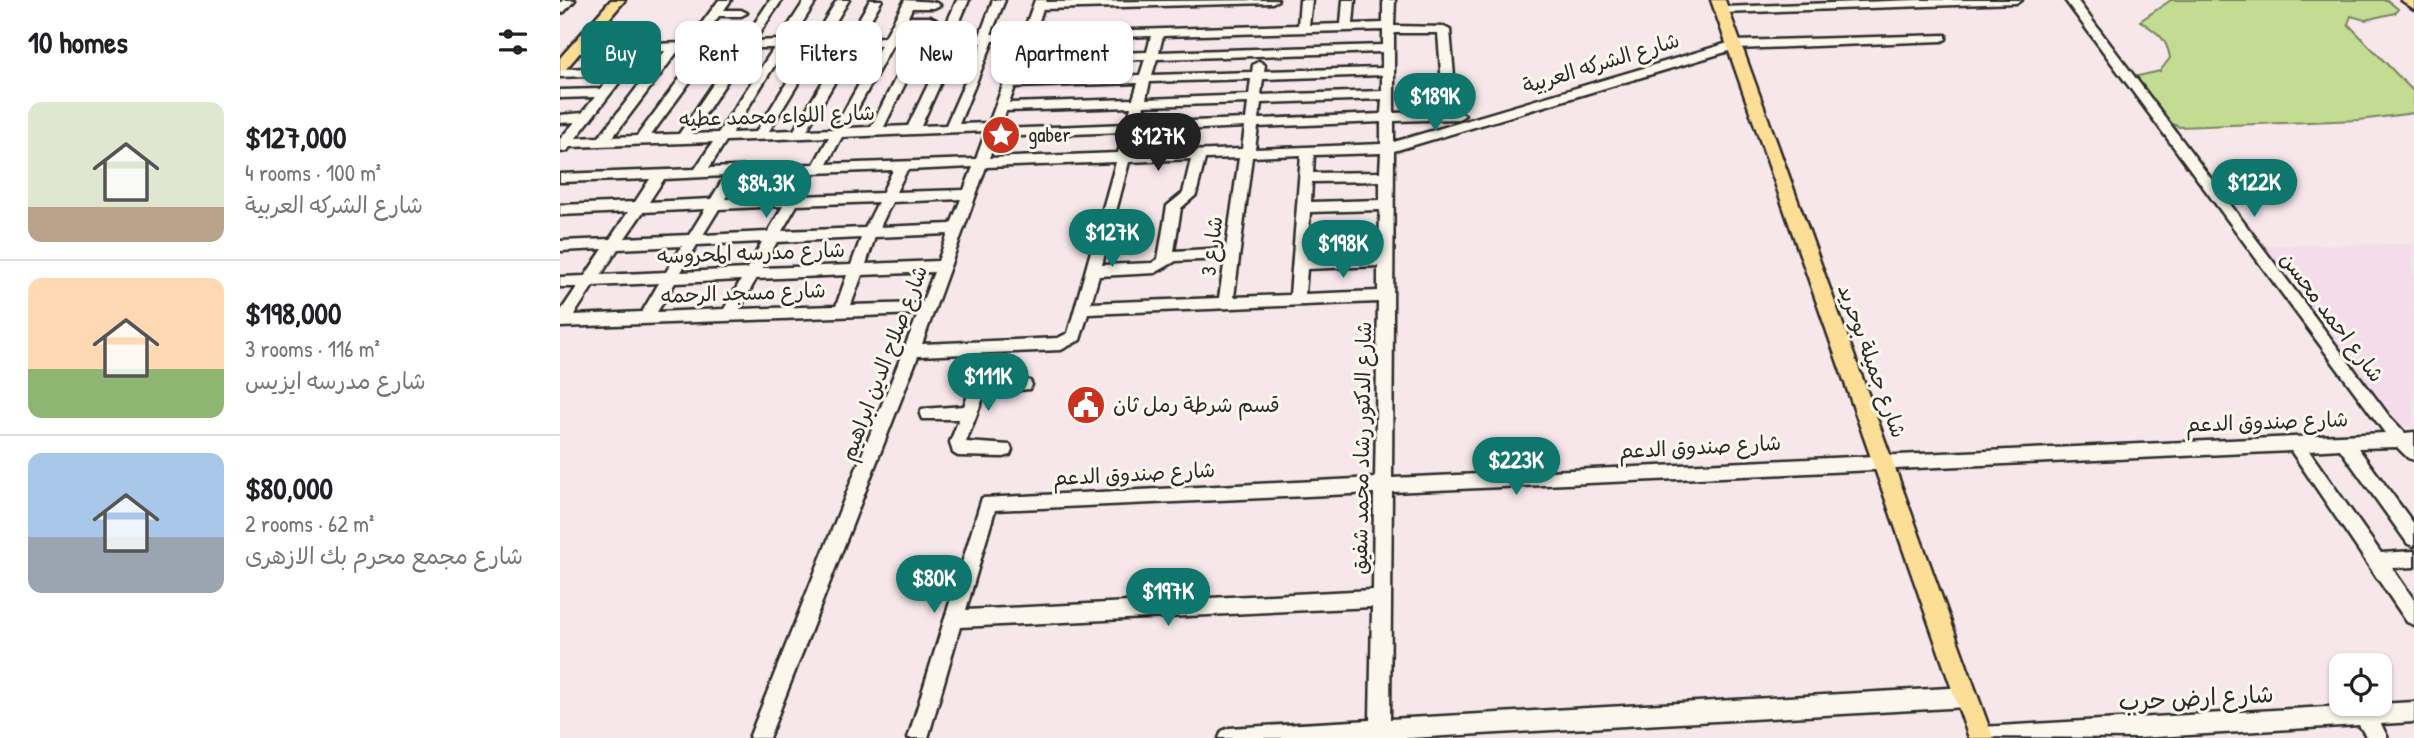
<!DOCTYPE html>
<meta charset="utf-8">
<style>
:root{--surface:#fff;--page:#f2f2f2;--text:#202124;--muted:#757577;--line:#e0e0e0;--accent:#0f766e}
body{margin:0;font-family:"Patrick Hand","Playpen Sans Arabic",sans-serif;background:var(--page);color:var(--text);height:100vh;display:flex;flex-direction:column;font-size:26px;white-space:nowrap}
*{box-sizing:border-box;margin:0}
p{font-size:23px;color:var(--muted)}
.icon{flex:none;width:38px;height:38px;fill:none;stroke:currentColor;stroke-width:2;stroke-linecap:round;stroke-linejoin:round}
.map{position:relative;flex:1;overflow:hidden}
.sheet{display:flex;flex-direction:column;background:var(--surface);width:560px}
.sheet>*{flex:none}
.guide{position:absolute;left:21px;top:21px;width:665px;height:63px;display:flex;gap:14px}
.controls{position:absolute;left:1769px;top:653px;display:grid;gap:14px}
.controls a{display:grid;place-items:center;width:63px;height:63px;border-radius:14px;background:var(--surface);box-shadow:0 2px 5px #0004;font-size:35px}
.price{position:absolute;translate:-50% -60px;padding:0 16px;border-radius:24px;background:var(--accent);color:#fff;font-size:23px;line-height:46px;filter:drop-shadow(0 2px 4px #0008)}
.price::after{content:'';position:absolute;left:50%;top:42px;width:21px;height:16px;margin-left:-10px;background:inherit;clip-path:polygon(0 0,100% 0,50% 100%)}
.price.on{background:#222;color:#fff}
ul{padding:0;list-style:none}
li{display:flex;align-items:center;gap:21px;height:175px;padding:0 28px}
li+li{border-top:2px solid var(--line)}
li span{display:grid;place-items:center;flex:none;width:196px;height:140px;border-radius:14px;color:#555}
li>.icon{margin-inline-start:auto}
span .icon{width:84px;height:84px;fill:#fffc;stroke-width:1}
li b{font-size:30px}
h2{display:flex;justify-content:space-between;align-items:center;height:84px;padding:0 28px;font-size:30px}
.chip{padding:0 24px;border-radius:14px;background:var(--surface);box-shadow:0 2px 5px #0004;font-size:24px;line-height:63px}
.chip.on{background:var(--accent);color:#fff}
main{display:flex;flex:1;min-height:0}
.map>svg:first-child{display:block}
</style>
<main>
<section class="sheet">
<h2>10 homes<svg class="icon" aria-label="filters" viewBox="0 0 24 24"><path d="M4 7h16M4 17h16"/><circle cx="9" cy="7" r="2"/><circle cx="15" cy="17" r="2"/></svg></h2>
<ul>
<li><span style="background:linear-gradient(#dfe7d0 75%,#b9a48a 0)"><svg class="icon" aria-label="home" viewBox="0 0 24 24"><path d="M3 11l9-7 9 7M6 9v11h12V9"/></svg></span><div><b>$127,000</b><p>4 rooms · 100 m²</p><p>شارع الشركه العربية</p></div></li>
<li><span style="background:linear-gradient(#ffd9b3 65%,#8fb573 0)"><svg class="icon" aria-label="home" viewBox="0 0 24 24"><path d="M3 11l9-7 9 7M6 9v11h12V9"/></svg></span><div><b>$198,000</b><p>3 rooms · 116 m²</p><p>شارع مدرسه ايزيس</p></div></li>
<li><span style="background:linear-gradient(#a9c7e8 60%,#9aa5b1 0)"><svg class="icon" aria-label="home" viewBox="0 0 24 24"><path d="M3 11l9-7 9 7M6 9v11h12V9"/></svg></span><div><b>$80,000</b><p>2 rooms · 62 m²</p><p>شارع مجمع محرم بك الازهرى</p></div></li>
</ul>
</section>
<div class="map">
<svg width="1854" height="738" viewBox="0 0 1854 738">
<rect width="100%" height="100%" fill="#f7e7eb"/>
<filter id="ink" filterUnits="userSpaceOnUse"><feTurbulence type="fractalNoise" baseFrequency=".0143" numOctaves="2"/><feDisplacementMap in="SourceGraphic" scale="14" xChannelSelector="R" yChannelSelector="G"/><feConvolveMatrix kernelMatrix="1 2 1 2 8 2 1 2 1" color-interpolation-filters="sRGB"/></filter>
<g filter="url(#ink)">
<!-- built -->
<path fill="#f5dceb" d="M 1854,244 L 1854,426 L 1840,427 L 1700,245 Z"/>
<!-- green -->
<path fill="#c3dc92" stroke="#77845e" stroke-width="2" d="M 1611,0 L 1827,0 L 1838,9 L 1835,13 L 1805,20 L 1791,16 L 1788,24 L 1854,92 L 1854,113 L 1799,120 L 1619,127 C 1600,120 1580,95 1578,76 L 1600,71 L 1610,58 C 1607,38 1597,32 1580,21 Z"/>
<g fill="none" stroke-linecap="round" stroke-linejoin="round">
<defs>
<g id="minor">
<path d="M 3,0 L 15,0 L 4,12 L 0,13 L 0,3 Z"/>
<path d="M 159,0 L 171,0 L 164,10 L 181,10 L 187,13 L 181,16 L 159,16 L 139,43 L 182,42 L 210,0 L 222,0 L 194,41 L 219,40 L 245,0 L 257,0 L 231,40 L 253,39 L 277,0 L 289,0 L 265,39 L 288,38 L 310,0 L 322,0 L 300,38 L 325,37 L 345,0 L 374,2 L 380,5 L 374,8 L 352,8 L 348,17 L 370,17 L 376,20 L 370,23 L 344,23 L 336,37 L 381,36 L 397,0 L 409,0 L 394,34 L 420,35 L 433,0 L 445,0 L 431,34 L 463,33 L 475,0 L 487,0 L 486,2 L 718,0 L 712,3 L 483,9 L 475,33 L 738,25 L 740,0 L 752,0 L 749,25 L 781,24 L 783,0 L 795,0 L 793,24 L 823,23 L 823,0 L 835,0 L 834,26 L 884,27 L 890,30 L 897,111 L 905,115 L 899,119 L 834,121 L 834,142 L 1175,41 L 1386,35 L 1386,39 L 1382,41 L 1176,49 L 834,151 L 832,478 L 1825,433 L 1505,0 L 1517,0 L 1829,416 L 1845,433 L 1854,432 L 1854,460 L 1848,458 L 1837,447 L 1798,448 L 1854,524 L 1854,546 L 1848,544 L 1780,449 L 1749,451 L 1821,553 L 1854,551 L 1854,567 L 1832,568 L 1854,600 L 1854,625 L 1847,622 L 1731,451 L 832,492 L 830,719 L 1407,687 L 1414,690 L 1417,697 L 1414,704 L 1407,707 L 850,738 L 659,738 L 662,731 L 669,728 L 810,720 L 812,607 L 400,627 L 368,738 L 348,738 L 422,498 L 815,478 L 818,302 L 528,314 L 520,340 L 501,350 L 358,356 L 209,738 L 189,738 L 358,314 L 0,327 L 0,312 L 17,287 L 0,287 L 0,277 L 25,276 L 43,249 L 0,251 L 0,241 L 50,239 L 68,212 L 0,215 L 0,205 L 75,202 L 90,179 L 0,182 L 0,174 L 135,169 L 153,142 L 10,147 L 7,151 L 0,152 L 0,139 L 15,122 L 0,123 L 0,115 L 22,113 L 35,97 L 0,98 L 0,90 L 41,89 L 52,75 L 0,77 L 0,69 L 58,67 L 70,52 L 12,53 L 10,50 L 16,46 L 127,43 ZM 823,30 L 823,45 L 599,52 L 603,36 ZM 834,33 L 878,33 L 884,111 L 834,113 ZM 591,36 L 587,52 L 466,56 L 472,40 ZM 460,40 L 429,123 L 399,124 L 433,41 ZM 399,42 L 422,43 L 386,125 L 361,126 ZM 365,43 L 388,43 L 348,126 L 324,127 ZM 333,44 L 353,44 L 311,127 L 287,128 ZM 296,45 L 321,45 L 274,129 L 247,130 ZM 261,46 L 284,46 L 234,130 L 209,131 ZM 226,47 L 249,47 L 196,132 L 172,133 ZM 189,48 L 214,48 L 158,133 L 132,134 ZM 154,49 L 177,49 L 119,134 L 91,135 ZM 141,50 L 77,136 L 53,137 L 118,51 ZM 105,51 L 39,137 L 16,138 L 83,52 ZM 822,52 L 822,68 L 704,71 L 705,65 L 699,61 L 693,65 L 692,72 L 592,75 L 597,59 ZM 585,59 L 580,75 L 458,79 L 464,63 ZM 822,75 L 822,91 L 701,95 L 703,79 ZM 691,79 L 689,95 L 586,99 L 590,82 ZM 578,83 L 573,99 L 449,103 L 455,87 ZM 822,99 L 821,114 L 699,119 L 701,103 ZM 688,103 L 686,119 L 579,123 L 584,106 ZM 571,107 L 567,124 L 440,129 L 446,111 ZM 821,122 L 821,144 L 695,149 L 698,127 ZM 685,127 L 682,149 L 572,153 L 577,132 ZM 426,131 L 416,159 L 267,164 L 282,137 ZM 564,132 L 558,153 L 429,158 L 437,137 ZM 269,137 L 254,164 L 149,168 L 166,141 ZM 821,153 L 820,172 L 753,173 L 754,155 ZM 741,155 L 730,295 L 674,297 L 692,157 ZM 679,158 L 666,248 L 614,251 L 621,208 L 636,195 L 645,159 ZM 631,159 L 623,193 L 607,206 L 598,259 L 592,263 L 542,265 L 569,162 ZM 556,162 L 508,333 L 498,338 L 362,344 L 426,167 ZM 413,167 L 404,190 L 336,192 L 347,170 ZM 333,170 L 322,193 L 242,196 L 254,173 ZM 241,174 L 228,196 L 165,199 L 178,176 ZM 165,176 L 151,199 L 89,202 L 104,179 ZM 820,181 L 820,200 L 751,202 L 752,182 ZM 401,199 L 391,224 L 320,227 L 332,202 ZM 318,202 L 305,228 L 222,231 L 237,205 ZM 223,206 L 208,232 L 143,235 L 159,209 ZM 145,209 L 129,235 L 65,238 L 83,212 ZM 820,210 L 819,256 L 747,259 L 750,212 ZM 388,234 L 378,261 L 306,264 L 315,237 ZM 301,238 L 291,265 L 202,268 L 217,242 ZM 202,242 L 187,269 L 121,272 L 137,245 ZM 122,246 L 106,272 L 41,275 L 58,249 ZM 665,259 L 659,298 L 531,303 L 539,276 L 595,273 L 616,261 ZM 818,266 L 818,291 L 745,294 L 747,269 ZM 374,272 L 362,303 L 291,305 L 302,275 ZM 287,275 L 276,306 L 180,309 L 196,279 ZM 181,280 L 164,309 L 97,312 L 115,283 ZM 99,283 L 82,312 L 14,315 L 33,286 ZM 814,493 L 813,590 L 406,610 L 435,510 Z"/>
<path d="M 1357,0 L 1462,0 L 1456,3 L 1162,13 L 1156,10 L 1162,7 Z"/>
<path d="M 464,379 L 470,381 L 472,385 L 470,389 L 425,393 L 406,442 L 450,445 L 452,450 L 450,455 L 444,457 L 398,456 L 393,453 L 390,442 L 399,419 L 362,419 L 360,414 L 362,409 L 404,406 L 413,382 Z"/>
<path d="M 1854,702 L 1854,722 L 1821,724 L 1828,738 L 1807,738 L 1799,725 L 1578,738 L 1411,737 L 1414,730 L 1421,727 Z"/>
</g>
<g id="major">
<path d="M 51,0 L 65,0 L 5,70 L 0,71 L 0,58 Z"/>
<path d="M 1151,0 L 1165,0 L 1433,738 L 1409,738 Z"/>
<path d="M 1841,0 L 1854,0 L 1854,9 Z"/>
</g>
</defs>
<!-- minor casing -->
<use href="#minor" stroke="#2b2b2b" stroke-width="5"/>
<!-- major casing -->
<use href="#major" stroke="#2b2b2b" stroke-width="5"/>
<!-- minor -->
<use href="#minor" fill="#fbf7ec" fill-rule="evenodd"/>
<!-- major -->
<use href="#major" fill="#fcde96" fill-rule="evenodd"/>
</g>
</g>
<!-- icons -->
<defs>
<symbol id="sight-disc" viewBox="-11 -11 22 22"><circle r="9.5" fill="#c8321e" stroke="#fbf7ec"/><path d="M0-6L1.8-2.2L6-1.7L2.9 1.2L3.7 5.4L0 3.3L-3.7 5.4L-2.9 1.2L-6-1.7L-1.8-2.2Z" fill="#fff"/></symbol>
<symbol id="civic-disc" viewBox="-11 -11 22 22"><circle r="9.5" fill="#c8321e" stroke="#fbf7ec"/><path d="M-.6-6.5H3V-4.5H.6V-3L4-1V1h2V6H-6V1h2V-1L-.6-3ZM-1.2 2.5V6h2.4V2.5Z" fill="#fff"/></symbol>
</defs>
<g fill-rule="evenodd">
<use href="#sight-disc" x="419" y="113" width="44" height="44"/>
<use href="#civic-disc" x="504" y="383" width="44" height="44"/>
</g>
<g text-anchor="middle" stroke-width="6" stroke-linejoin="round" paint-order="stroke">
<!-- street labels -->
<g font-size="21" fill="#2b2b2b" stroke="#fbf7ec">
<text transform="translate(1041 63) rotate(-17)" y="7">شارع الشركه العربية</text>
<text transform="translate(217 116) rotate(-2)" y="7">شارع اللواء محمد عطيه</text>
<text transform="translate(652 246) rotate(-83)" y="7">شارع 3</text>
<text transform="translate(191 253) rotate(-2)" y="7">شارع مدرسه المحروسه</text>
<text transform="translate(183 293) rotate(-2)" y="7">شارع مسجد الرحمه</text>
<text transform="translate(1772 317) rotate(53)" y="7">شارع احمد محسن</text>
<text transform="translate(1312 361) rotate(70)" y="7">شارع جميلة بوحريد</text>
<text transform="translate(324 363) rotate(-69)" y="7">شارع صلاح الدين ابراهيم</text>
<text transform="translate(1707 422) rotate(-2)" y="7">شارع صندوق الدعم</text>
<text transform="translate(1140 447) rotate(-3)" y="7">شارع صندوق الدعم</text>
<text transform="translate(802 448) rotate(-89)" y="7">شارع الدكتور رشاد محمد شفيق</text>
<text transform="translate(574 474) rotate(-3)" y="7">شارع صندوق الدعم</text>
</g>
<!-- poi labels -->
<g font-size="21" fill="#2b2b2b" stroke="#fbf7ec" text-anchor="start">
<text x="468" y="142">gaber</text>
<text x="553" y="412">قسم شرطة رمل ثان</text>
</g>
<!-- near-street labels -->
<g font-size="24" fill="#2b2b2b" stroke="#fbf7ec">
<text transform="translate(1636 698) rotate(-3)" y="8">شارع ارض حرب</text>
</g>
</g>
</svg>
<div class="controls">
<a><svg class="icon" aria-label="locate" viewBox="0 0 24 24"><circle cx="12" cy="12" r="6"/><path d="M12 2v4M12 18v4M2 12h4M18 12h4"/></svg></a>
</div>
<b class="price" style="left:875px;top:133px">$189K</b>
<b class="price on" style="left:598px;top:173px">$127K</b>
<b class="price" style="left:1694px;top:219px">$122K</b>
<b class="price" style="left:206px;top:220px">$84.3K</b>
<b class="price" style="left:552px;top:269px">$127K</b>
<b class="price" style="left:783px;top:280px">$198K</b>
<b class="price" style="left:428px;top:413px">$111K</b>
<b class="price" style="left:956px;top:497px">$223K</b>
<b class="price" style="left:374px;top:615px">$80K</b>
<b class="price" style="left:608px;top:628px">$197K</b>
<div class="guide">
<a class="chip on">Buy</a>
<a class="chip">Rent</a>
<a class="chip">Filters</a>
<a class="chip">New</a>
<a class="chip">Apartment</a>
</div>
</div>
</main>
